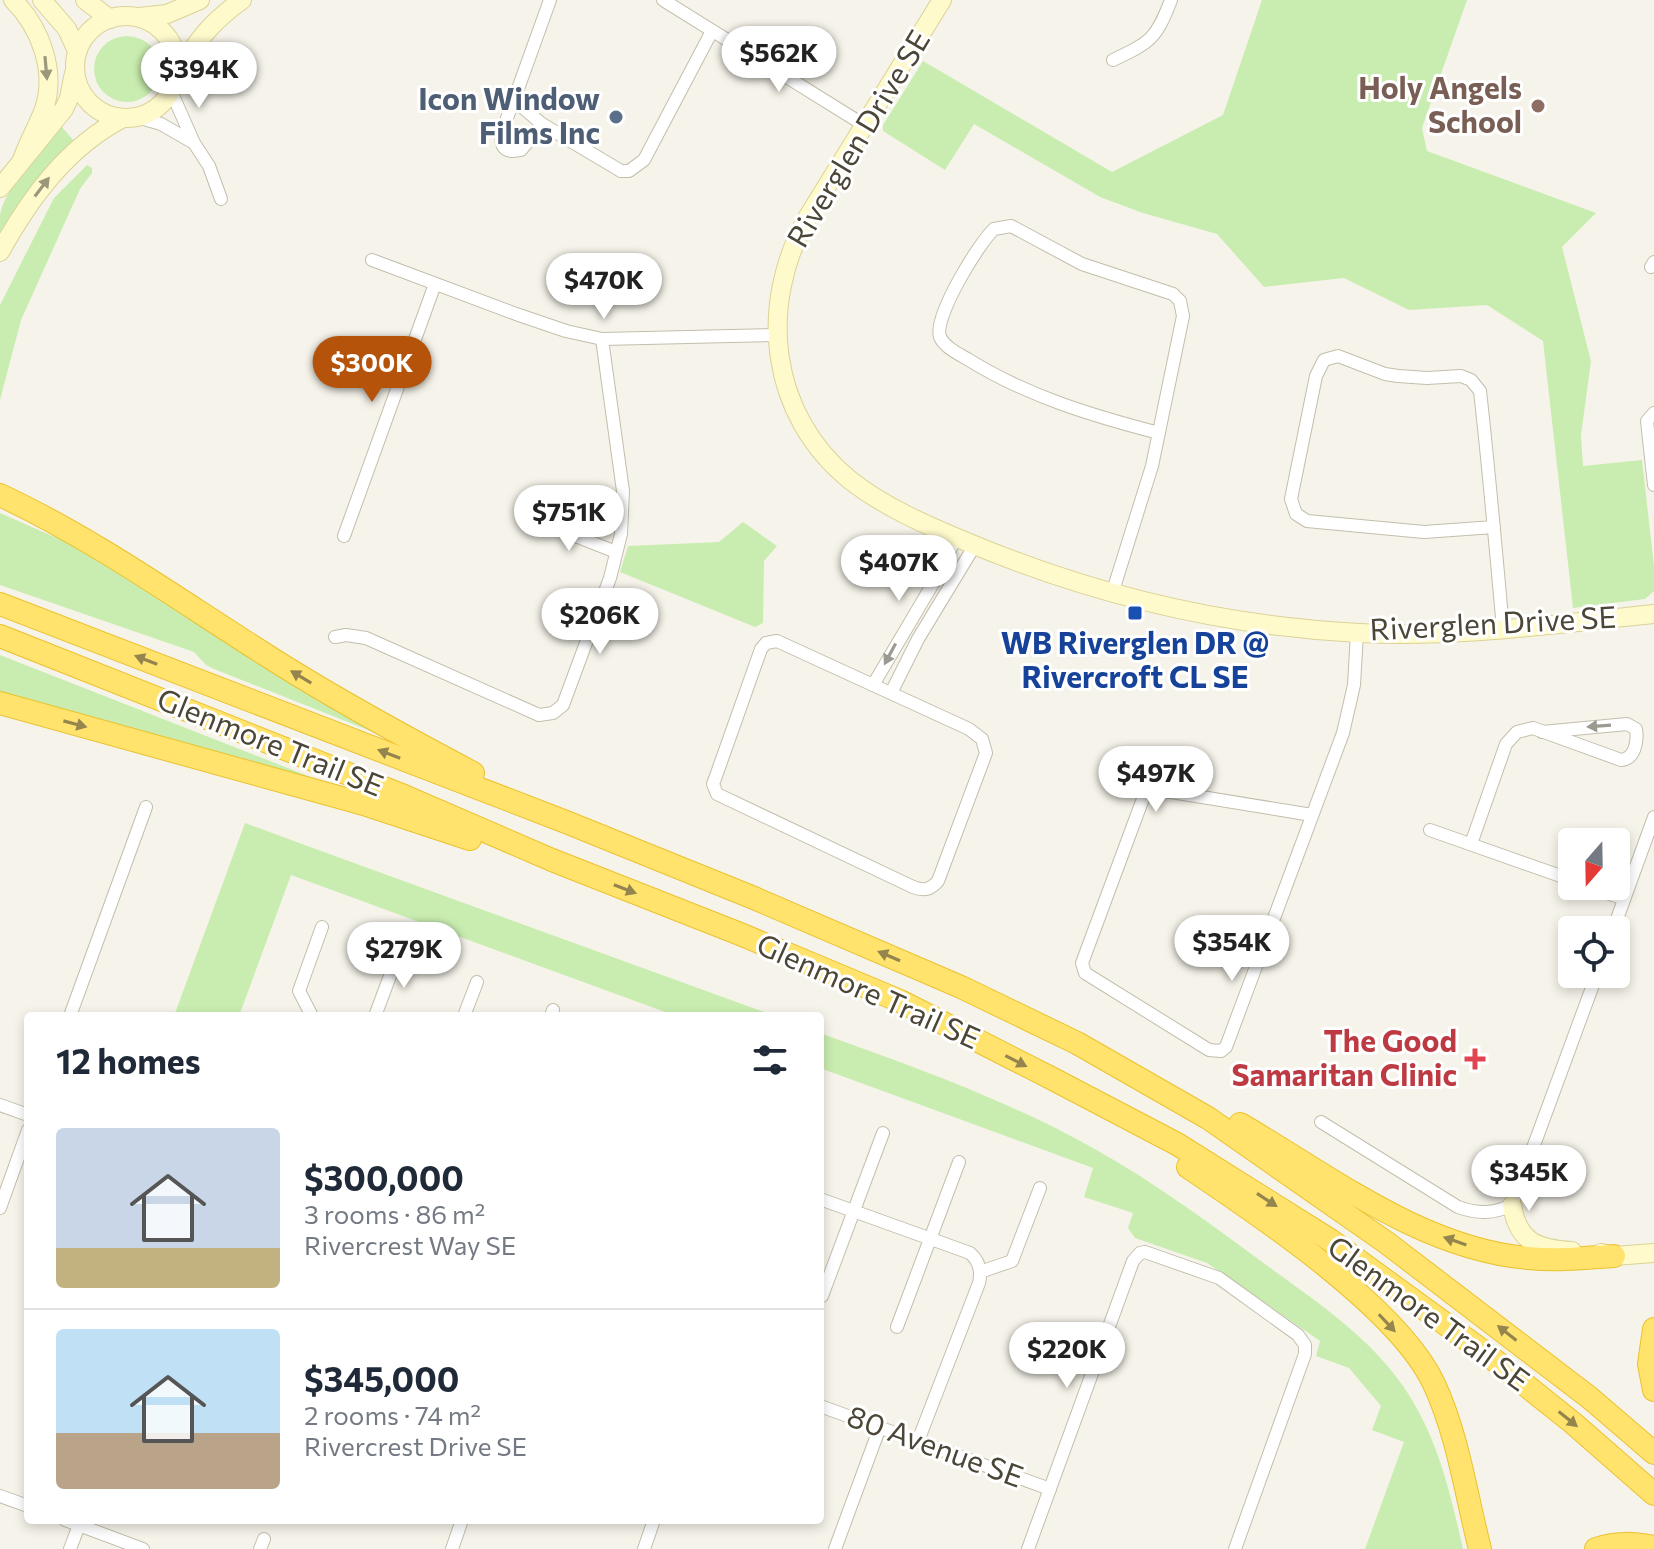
<!DOCTYPE html>
<meta charset="utf-8">
<style>
:root{--surface:#fff;--page:#f2f2f3;--text:#1f2937;--muted:#747a83;--line:#e0e1e3;--accent:#b45309}
body{margin:0;font-family:Commissioner,sans-serif;background:var(--page);color:var(--text);height:100vh;display:flex;flex-direction:column;font-size:30px;white-space:nowrap}
*{box-sizing:border-box;margin:0}
p{font-size:26px;color:var(--muted)}
.icon{flex:none;width:44px;height:44px;fill:none;stroke:currentColor;stroke-width:2;stroke-linecap:round;stroke-linejoin:round}
.map{position:relative;flex:1;overflow:hidden}
.drawer{position:absolute;left:24px;top:1012px;width:800px;height:512px;display:flex;flex-direction:column;background:var(--surface);border-radius:8px;box-shadow:0 4px 12px #0003}
.drawer>*{flex:none}
.needle{width:52px;rotate:200deg}
.buttons{position:absolute;left:1558px;top:828px;display:grid;gap:16px}
.buttons a{display:grid;place-items:center;width:72px;height:72px;border-radius:8px;background:var(--surface);box-shadow:0 4px 12px #0003;font-size:40px}
.price{position:absolute;translate:-50% -68px;padding:0 18px;border-radius:28px;background:#fff;color:#222;font-size:26px;line-height:52px;filter:drop-shadow(0 2px 4px #0008)}
.price::after{content:'';position:absolute;left:50%;top:48px;width:24px;height:18px;margin-left:-12px;background:inherit;clip-path:polygon(0 0,100% 0,50% 100%)}
.price.current{background:var(--accent);color:#fff}
ul{padding:0;list-style:none}
li{display:flex;align-items:center;gap:24px;height:200px;padding:0 32px}
li+li{border-top:2px solid var(--line)}
li span{display:grid;place-items:center;flex:none;width:224px;height:160px;border-radius:8px;color:#555}
li>.icon{margin-inline-start:auto}
span .icon{width:96px;height:96px;fill:#fffc;stroke-width:1}
li b{font-size:34px}
h2{display:flex;justify-content:space-between;align-items:center;height:96px;padding:0 32px;font-size:34px}
.map>svg:first-child{display:block}
</style>
<div class="map">
<svg width="1654" height="1549" viewBox="0 0 1654 1549">
<rect width="100%" height="100%" fill="#f6f4ea"/>
<!-- green -->
<g fill="#c9edb0">
<path d="M 1262,0 L 1467,0 L 1422,128 L 1427,151 L 1596,213 L 1562,247 L 1591,361 L 1581,435 L 1583,466 L 1642,460 L 1654,566 L 1654,591 L 1645,599 L 1573,608 L 1543,341 L 1487,305 L 1409,310 L 1344,278 L 1264,287 L 1217,234 L 1143,213 L 1100,197 L 974,124 L 945,170 L 883,131 L 883,125 L 923,61 L 1112,172 L 1223,115 Z"/>
<circle cx="127" cy="69" r="33"/>
<path d="M 61,126 L 74,141 L 43,171 L 0,234 C 0,228 0,221 0,215 C 4,189 43,147 61,126 Z"/>
<path d="M 87,165 L 92,168 L 92,173 L 80,189 L 21,320 L 0,400 L 0,305 L 54,198 Z"/>
<path d="M 0,513 L 112,562 L 383,736 L 214,669 L 206,665 L 194,652 L 0,585 Z"/>
<path d="M 743,522 L 777,546 L 764,561 L 763,623 L 755,627 L 620,572 L 628,546 L 719,542 Z"/>
<path d="M 0,655 L 321,781 L 319,786 L 0,697 Z"/>
<path d="M 245,823 L 302,844 L 775,1016 L 676,1016 L 291,875 L 239,1016 L 174,1016 Z"/>
<path d="M 820,1033 C 912,1066 1007,1100 1093,1148 C 1156,1183 1215,1227 1273,1270 C 1320,1304 1369,1337 1403,1386 C 1437,1435 1450,1491 1463,1549 L 1365,1549 L 1404,1442 L 1372,1430 L 1381,1406 L 1349,1368 L 1316,1356 L 1320,1341 L 1207,1263 L 1135,1238 L 1128,1228 L 1133,1213 L 1084,1197 L 1093,1168 L 820,1068 Z"/>
</g>
<g fill="none" stroke-linecap="round" stroke-linejoin="round">
<defs>
<g id="street">
<path d="M 550,0 L 514,100 L 542,124 L 621,171 L 629,171 L 644,160 L 712,31"/>
<path d="M 663,0 L 864,125"/>
<path d="M 1113,60 C 1151,42 1156,39 1171,0"/>
<path d="M 171,91 L 194,143 L 209,166 L 221,199"/>
<path d="M 514,100 C 509,115 485,158 521,150 L 542,124"/>
<path d="M 137,117 L 161,124 L 194,143"/>
<path d="M 372,260 L 516,314 L 566,331 L 602,339 L 775,335"/>
<path d="M 1651,267 L 1654,262"/>
<path d="M 1654,413 L 1647,421 L 1654,485"/>
<path d="M 535,520 L 616,552"/>
<path d="M 1494,527 L 1424,532 L 1307,521 L 1296,514 L 1291,499 L 1316,376 L 1324,360 L 1338,356 L 1385,374 L 1398,376 L 1427,378 L 1461,376 L 1471,380 L 1480,391 C 1489,471 1496,550 1503,629"/>
<path d="M 344,536 L 435,284"/>
<path d="M 1112,594 L 1152,466 L 1183,316 L 1180,301 L 1173,294 L 1082,264 L 1011,226 L 994,229 C 979,243 933,317 940,337 C 945,348 959,354 969,360 C 1027,396 1093,416 1159,433"/>
<path d="M 335,637 L 346,635 L 366,638 L 539,715 L 553,713 L 563,705 L 610,578 L 621,534 L 623,491 L 602,339"/>
<path d="M 777,641 L 969,729 L 982,739 L 986,753 L 938,881 C 930,890 924,891 913,887 L 717,794 L 713,784 L 716,776 L 761,649 L 766,643 Z"/>
<path d="M 873,685 L 941,570 L 956,537"/>
<path d="M 891,693 L 918,639 L 975,545"/>
<path d="M 1312,815 L 1159,790 L 1148,791 L 1144,796 L 1082,963 L 1085,973 L 1209,1050 L 1221,1051 L 1226,1047 L 1343,733 L 1354,685 L 1357,633"/>
<path d="M 1430,830 L 1572,880"/>
<path d="M 1471,844 L 1506,744 L 1517,732 L 1533,728 L 1621,760 C 1635,759 1638,741 1636,729 L 1627,724 L 1542,732"/>
<path d="M 1588,886 L 1624,899"/>
<path d="M 1613,930 L 1654,817"/>
<path d="M 70,1016 L 146,807"/>
<path d="M 312,1016 L 299,991 L 322,927"/>
<path d="M 375,1016 L 399,952"/>
<path d="M 464,1016 L 477,982"/>
<path d="M 551,1016 L 553,1010"/>
<path d="M 0,1105 L 28,1115"/>
<path d="M 1321,1122 L 1458,1207 C 1478,1214 1493,1214 1512,1205 L 1597,974"/>
<path d="M 820,1199 L 970,1253 C 979,1261 982,1271 979,1283 L 918,1441"/>
<path d="M 0,1208 L 28,1130"/>
<path d="M 980,1272 L 1012,1261 L 1040,1188"/>
<path d="M 822,1296 L 883,1133"/>
<path d="M 897,1327 L 959,1162"/>
<path d="M 820,1406 L 1050,1489"/>
<path d="M 0,1496 L 28,1506"/>
<path d="M 65,1520 L 143,1549"/>
<path d="M 70,1549 L 81,1520"/>
<path d="M 260,1549 L 264,1539"/>
<path d="M 452,1549 L 462,1520"/>
<path d="M 644,1549 L 654,1520"/>
<path d="M 835,1549 L 880,1427"/>
<path d="M 1028,1549 L 1133,1261 L 1140,1253 L 1145,1252 L 1219,1278 L 1298,1335 L 1305,1345 L 1305,1354 L 1235,1549"/>
</g>
<g id="secondary">
<path d="M 13,0 C 40,27 57,71 44,109 C 38,126 28,142 22,160"/>
<path d="M 42,0 L 67,29 L 77,51"/>
<path d="M 85,0 L 110,19"/>
<path d="M 942,0 L 807,218 C 758,306 769,414 850,480 C 884,507 928,526 967,542 C 1093,595 1222,626 1359,633 C 1457,638 1556,624 1654,614"/>
<circle cx="126" cy="67" r="51"/>
<path d="M 139,17 L 167,14 L 200,0"/>
<path d="M 179,74 C 194,42 213,21 242,0"/>
<path d="M 0,188 L 64,109 L 69,98 L 74,73"/>
<path d="M 0,252 C 30,198 67,147 123,118"/>
<path d="M 1512,1205 C 1518,1242 1537,1249 1572,1251"/>
<path d="M 1601,1253 L 1614,1256 L 1654,1253"/>
</g>
<g id="highway">
<path d="M 0,495 C 94,539 179,600 266,655 C 333,698 403,736 473,773"/>
<path d="M 0,604 L 566,822 L 754,898 L 961,987 L 1077,1043 L 1208,1118 L 1387,1243 L 1590,1398 L 1654,1453"/>
<path d="M 0,636 L 404,796 L 552,860 L 740,934 L 900,1001 L 1053,1079 L 1177,1144 L 1330,1240 L 1488,1355 L 1573,1423 L 1654,1494"/>
<path d="M 0,703 L 367,805 L 470,839"/>
<path d="M 1240,1124 C 1330,1176 1422,1249 1528,1258 C 1557,1261 1586,1258 1614,1256"/>
<path d="M 1188,1167 C 1258,1214 1399,1308 1434,1384 C 1458,1435 1466,1495 1480,1549"/>
<path d="M 1654,1329 L 1649,1364 L 1654,1390"/>
<path d="M 1596,1549 C 1616,1542 1633,1543 1654,1547"/>
</g>
</defs>
<!-- street casing -->
<use href="#street" stroke="#c3beac" stroke-width="14"/>
<!-- secondary casing -->
<use href="#secondary" stroke="#dad297" stroke-width="20"/>
<!-- highway casing -->
<use href="#highway" stroke="#ebc12f" stroke-width="24"/>
<!-- street -->
<use href="#street" stroke="#fff" stroke-width="12"/>
<!-- secondary -->
<use href="#secondary" stroke="#fffacc" stroke-width="18"/>
<!-- highway -->
<use href="#highway" stroke="#ffe36d" stroke-width="22"/>
</g>
<!-- one-way arrows -->
<defs><path id="oneway-solid" d="M-6-.8H1V-3.2L6.5 0L1 3.2V.8H-6Z" transform="scale(2)"/></defs>
<g fill="#9c977a">
<use href="#oneway-solid" transform="translate(46 68) rotate(85)"/>
<use href="#oneway-solid" transform="translate(42 187) rotate(-53)"/>
</g>
<g fill="#9c9991">
<use href="#oneway-solid" transform="translate(890 654) rotate(118)"/>
<use href="#oneway-solid" transform="translate(1599 726) rotate(176)"/>
</g>
<g fill="#93854d">
<use href="#oneway-solid" transform="translate(146 660) rotate(-159)"/>
<use href="#oneway-solid" transform="translate(301 677) rotate(-149)"/>
<use href="#oneway-solid" transform="translate(75 724) rotate(15)"/>
<use href="#oneway-solid" transform="translate(389 754) rotate(-159)"/>
<use href="#oneway-solid" transform="translate(625 889) rotate(21)"/>
<use href="#oneway-solid" transform="translate(889 956) rotate(-157)"/>
<use href="#oneway-solid" transform="translate(1016 1061) rotate(27)"/>
<use href="#oneway-solid" transform="translate(1267 1200) rotate(33)"/>
<use href="#oneway-solid" transform="translate(1455 1241) rotate(-161)"/>
<use href="#oneway-solid" transform="translate(1387 1323) rotate(47)"/>
<use href="#oneway-solid" transform="translate(1507 1333) rotate(-142)"/>
<use href="#oneway-solid" transform="translate(1568 1419) rotate(39)"/>
</g>
<!-- markers -->
<circle fill="#8d6e63" stroke="#fff" stroke-width="3" cx="1538" cy="106" r="8"/>
<circle fill="#5c6f8a" stroke="#fff" stroke-width="3" cx="616" cy="117" r="8"/>
<rect fill="#1a4fb4" stroke="#fff" stroke-width="3" x="1127" y="605" width="16" height="16" rx="4"/>
<path fill="#e0444e" stroke="#fff" stroke-width="3" d="M1471 1047h8v8h8v8h-8v8h-8v-8h-8v-8h8z"/>
<g text-anchor="middle" stroke-width="6" stroke-linejoin="round" paint-order="stroke">
<!-- education labels -->
<g font-size="30" font-weight="bold" fill="#785e54" stroke="#fff" text-anchor="end">
<text x="1522" y="99">Holy Angels<tspan x="1522" dy="34">School</tspan></text>
</g>
<!-- service labels -->
<g font-size="30" font-weight="bold" fill="#4e5e75" stroke="#fff" text-anchor="end">
<text x="600" y="110">Icon Window<tspan x="600" dy="34">Films Inc</tspan></text>
</g>
<!-- street labels -->
<g font-size="30" fill="#4b4637" stroke="#fff">
<text transform="translate(859 139) rotate(-59)" y="10">Riverglen Drive SE</text>
<text transform="translate(1493 624) rotate(-3)" y="10">Riverglen Drive SE</text>
<text transform="translate(270 743) rotate(22)" y="10">Glenmore Trail SE</text>
<text transform="translate(868 992) rotate(24)" y="10">Glenmore Trail SE</text>
<text transform="translate(1428 1314) rotate(36)" y="10">Glenmore Trail SE</text>
<text transform="translate(935 1447) rotate(20)" y="10">80 Avenue SE</text>
</g>
<!-- transit labels -->
<g font-size="30" font-weight="bold" fill="#164399" stroke="#fff">
<text x="1135" y="654">WB Riverglen DR @<tspan x="1135" dy="34">Rivercroft CL SE</tspan></text>
</g>
<!-- health labels -->
<g font-size="30" font-weight="bold" fill="#be3a42" stroke="#fff" text-anchor="end">
<text x="1457" y="1052">The Good<tspan x="1457" dy="34">Samaritan Clinic</tspan></text>
</g>
</g>
</svg>
<div class="buttons">
<a><svg class="needle" viewBox="-14 -14 28 28"><path d="M0-13l5 13h-10z" fill="#e53935"/><path d="M0 13l5-13h-10z" fill="#747a83"/></svg></a>
<a><svg class="icon" aria-label="locate" viewBox="0 0 24 24"><circle cx="12" cy="12" r="6"/><path d="M12 2v4M12 18v4M2 12h4M18 12h4"/></svg></a>
</div>
<b class="price" style="left:779px;top:94px">$562K</b>
<b class="price" style="left:199px;top:110px">$394K</b>
<b class="price" style="left:604px;top:321px">$470K</b>
<b class="price current" style="left:372px;top:404px">$300K</b>
<b class="price" style="left:569px;top:553px">$751K</b>
<b class="price" style="left:899px;top:603px">$407K</b>
<b class="price" style="left:600px;top:656px">$206K</b>
<b class="price" style="left:1156px;top:814px">$497K</b>
<b class="price" style="left:1232px;top:983px">$354K</b>
<b class="price" style="left:404px;top:990px">$279K</b>
<b class="price" style="left:1529px;top:1213px">$345K</b>
<b class="price" style="left:1067px;top:1390px">$220K</b>
<section class="drawer">
<h2>12 homes<svg class="icon" aria-label="filters" viewBox="0 0 24 24"><path d="M4 7h16M4 17h16"/><circle cx="9" cy="7" r="2"/><circle cx="15" cy="17" r="2"/></svg></h2>
<ul>
<li><span style="background:linear-gradient(#c9d6e8 75%,#c2b280 0)"><svg class="icon" aria-label="home" viewBox="0 0 24 24"><path d="M3 11l9-7 9 7M6 9v11h12V9"/></svg></span><div><b>$300,000</b><p>3 rooms · 86 m²</p><p>Rivercrest Way SE</p></div></li>
<li><span style="background:linear-gradient(#bfe0f5 65%,#b9a48a 0)"><svg class="icon" aria-label="home" viewBox="0 0 24 24"><path d="M3 11l9-7 9 7M6 9v11h12V9"/></svg></span><div><b>$345,000</b><p>2 rooms · 74 m²</p><p>Rivercrest Drive SE</p></div></li>
</ul>
</section>
</div>
